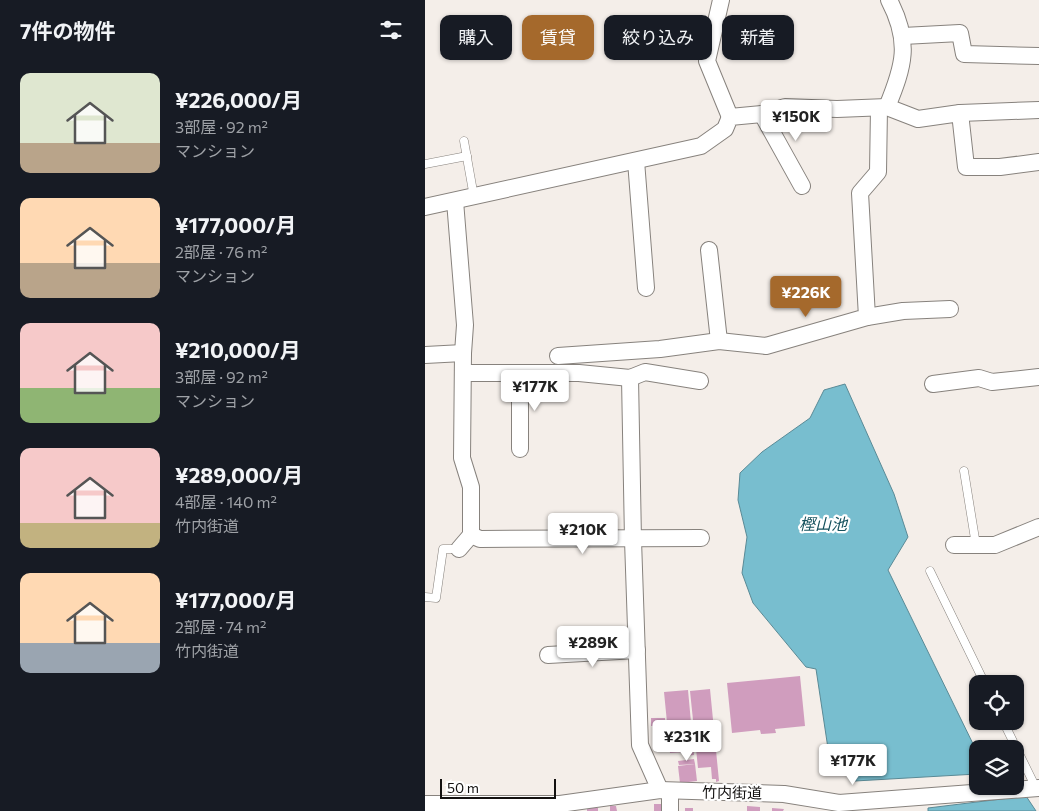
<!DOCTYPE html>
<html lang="ja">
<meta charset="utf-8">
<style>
:root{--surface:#171b24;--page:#20242c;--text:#f1f3f6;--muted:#9ea1a6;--accent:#a5692c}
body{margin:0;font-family:Commissioner,"Noto Sans JP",sans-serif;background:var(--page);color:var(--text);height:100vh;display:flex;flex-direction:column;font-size:19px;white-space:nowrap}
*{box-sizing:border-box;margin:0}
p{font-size:16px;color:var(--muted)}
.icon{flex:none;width:28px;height:28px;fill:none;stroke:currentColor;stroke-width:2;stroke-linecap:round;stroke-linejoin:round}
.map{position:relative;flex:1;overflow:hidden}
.details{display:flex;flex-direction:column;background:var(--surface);width:425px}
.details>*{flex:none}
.top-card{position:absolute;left:15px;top:15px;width:475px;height:45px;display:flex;gap:10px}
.tools{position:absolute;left:544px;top:675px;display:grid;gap:10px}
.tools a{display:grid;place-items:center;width:55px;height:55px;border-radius:10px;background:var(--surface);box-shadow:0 1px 4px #0004;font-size:25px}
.scale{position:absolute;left:15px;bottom:12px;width:116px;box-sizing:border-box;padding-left:5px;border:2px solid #131110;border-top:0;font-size:14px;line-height:18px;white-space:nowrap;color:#131110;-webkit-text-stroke:4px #fff;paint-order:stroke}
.price{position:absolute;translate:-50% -42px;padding:0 11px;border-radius:5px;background:#fff;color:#222;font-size:16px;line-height:32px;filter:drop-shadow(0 1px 2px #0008)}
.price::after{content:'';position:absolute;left:50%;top:30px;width:15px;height:11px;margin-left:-8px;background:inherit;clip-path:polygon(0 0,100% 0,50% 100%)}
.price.active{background:var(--accent);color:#fff}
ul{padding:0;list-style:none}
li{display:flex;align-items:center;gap:15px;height:125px;padding:0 20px}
li span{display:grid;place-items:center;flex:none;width:140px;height:100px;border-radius:10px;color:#555}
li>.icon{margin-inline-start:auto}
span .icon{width:60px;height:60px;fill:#fffc;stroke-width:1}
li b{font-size:21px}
h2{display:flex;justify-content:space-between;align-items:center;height:60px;padding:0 20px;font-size:21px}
.pill{padding:0 18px;border-radius:10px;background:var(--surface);box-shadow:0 1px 4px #0004;font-size:18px;line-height:45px}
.pill.active{background:var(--accent);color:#fff}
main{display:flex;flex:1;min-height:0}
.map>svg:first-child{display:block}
</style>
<main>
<section class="details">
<h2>7件の物件<svg class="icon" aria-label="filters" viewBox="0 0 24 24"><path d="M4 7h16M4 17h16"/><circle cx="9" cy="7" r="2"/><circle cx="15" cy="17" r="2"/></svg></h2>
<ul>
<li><span style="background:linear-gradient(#dfe7d0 70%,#b9a48a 0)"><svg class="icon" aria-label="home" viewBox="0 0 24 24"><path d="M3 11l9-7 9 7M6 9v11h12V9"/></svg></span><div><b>¥226,000/月</b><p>3部屋 · 92 m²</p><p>マンション</p></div></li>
<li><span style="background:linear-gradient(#ffd9b3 65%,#b9a48a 0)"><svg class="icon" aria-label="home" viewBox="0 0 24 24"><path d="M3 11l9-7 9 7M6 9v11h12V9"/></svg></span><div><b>¥177,000/月</b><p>2部屋 · 76 m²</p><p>マンション</p></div></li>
<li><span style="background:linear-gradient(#f6c9c9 65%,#8fb573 0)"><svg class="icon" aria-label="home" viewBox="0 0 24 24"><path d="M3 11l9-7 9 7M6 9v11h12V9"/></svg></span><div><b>¥210,000/月</b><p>3部屋 · 92 m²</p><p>マンション</p></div></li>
<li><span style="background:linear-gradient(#f6c9c9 75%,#c2b280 0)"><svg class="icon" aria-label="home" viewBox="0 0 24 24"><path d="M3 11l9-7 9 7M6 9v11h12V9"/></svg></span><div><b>¥289,000/月</b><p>4部屋 · 140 m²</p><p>竹内街道</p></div></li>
<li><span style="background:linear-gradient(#ffd9b3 70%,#9aa5b1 0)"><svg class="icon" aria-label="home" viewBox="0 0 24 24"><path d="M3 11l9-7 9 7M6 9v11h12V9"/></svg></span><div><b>¥177,000/月</b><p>2部屋 · 74 m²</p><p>竹内街道</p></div></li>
</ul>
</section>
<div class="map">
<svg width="614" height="811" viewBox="0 0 614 811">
<rect width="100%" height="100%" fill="#f4eee9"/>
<!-- water -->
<g fill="#78becf" stroke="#5a8a96">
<path d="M 420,384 L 469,494 L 483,537 L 463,570 L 552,752 L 552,774 L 430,781 L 404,755 L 391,669 L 381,667 L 328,603 L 317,573 L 322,537 L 313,500 L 315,473 L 337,452 L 385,418 L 399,390 Z"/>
<path d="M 601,796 L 611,811 L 503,811 L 503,808 Z"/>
</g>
<!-- building -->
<g fill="#d09dbe">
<path d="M 375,676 L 380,726 L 350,729 L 351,733 L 336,734 L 335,730 L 307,733 L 302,683 Z"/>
<path d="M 285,689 L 294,781 L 291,782 L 291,779 L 287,779 L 286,767 L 273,768 L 265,691 Z"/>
<path d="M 263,690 L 269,755 L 261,756 L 260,752 L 245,753 L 239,692 Z"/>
<rect x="226" y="718" width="14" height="8"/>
<path d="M 269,759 L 270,764 L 254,765 L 253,761 Z"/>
<path d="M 270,764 L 272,781 L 255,783 L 253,766 Z"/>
<path d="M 229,804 L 237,804 L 239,811 L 229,811 Z"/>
<path d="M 185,806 L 191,806 L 192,811 L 185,811 Z"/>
<path d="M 322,806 L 335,807 L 335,811 L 322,811 Z"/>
<rect x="162" y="808" width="11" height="3"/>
<rect x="260" y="808" width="8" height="3"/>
<path d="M 347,808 L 359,809 L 358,811 L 347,811 Z"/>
</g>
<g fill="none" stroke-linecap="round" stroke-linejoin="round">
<defs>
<g id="service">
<path d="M 39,141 L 49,197"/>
<path d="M 0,164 L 42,156"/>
<path d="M 539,471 L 551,545"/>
<path d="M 505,571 L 560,684"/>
<path d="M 0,597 L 11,598 L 18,549 L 34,549"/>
<path d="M 578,721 L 611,788"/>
</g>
<g id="minor">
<path d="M 296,0 L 282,61 L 305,117"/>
<path d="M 478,36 L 535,33 L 539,54 L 614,56"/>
<path d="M 462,107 C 479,66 486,42 464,0"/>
<path d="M 535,113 L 614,110"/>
<path d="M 337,114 L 377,186"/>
<path d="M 211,161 L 221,288"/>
<path d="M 30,201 L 40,325 L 38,353 L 37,458 L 46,487 L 46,535 L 34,549"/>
<path d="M 0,207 L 276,146 L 300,129 L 305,117 L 337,114 L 360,107 L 412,109 L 462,107 L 493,119 L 535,113 L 541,167 L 575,167 L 614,162"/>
<path d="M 284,250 L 294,341"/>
<path d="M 442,317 L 478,311 L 525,309"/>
<path d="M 0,355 L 38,353"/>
<path d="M 133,356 L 235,349 L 294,341 L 341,346 L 442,317 L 435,193 L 453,172 L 454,108"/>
<path d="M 38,373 L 154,373 L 205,378 L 220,372 L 275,381"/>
<path d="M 205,378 L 208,540 L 215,745 L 235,790"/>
<path d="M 508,384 L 554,378 L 567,382 L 614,377"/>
<path d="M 95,449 L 95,374"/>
<path d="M 46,535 L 55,539 L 276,538"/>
<path d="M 529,545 L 570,545 L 614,527"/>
<path d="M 123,655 L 212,650"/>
<path d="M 0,804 L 135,804 L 235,790 L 359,794 L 414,803 L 614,788"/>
<path d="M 245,811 L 245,792"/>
</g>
</defs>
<!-- service casing -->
<use href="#service" stroke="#87827d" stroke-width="9"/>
<!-- minor casing -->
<use href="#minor" stroke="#87827d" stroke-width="18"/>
<!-- service -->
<use href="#service" stroke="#fff" stroke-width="8"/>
<!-- minor -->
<use href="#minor" stroke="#fff" stroke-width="16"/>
</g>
<g text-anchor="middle" stroke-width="4.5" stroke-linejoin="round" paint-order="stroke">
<!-- street labels -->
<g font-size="15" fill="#131110" stroke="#fff">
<text transform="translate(307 793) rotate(1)" y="5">竹内街道</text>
</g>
<!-- water labels -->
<g font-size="16" font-style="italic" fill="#16525e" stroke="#fff">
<text x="398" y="530">樫山池</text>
</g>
</g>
</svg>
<div class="tools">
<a><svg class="icon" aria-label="locate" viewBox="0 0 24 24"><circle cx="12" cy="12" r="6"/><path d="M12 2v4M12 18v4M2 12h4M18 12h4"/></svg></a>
<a><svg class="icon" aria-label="layers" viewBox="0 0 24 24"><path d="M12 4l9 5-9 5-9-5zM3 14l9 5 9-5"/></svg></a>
</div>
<div class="scale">50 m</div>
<b class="price" style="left:371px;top:142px">¥150K</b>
<b class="price active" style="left:381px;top:318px">¥226K</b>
<b class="price" style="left:110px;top:412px">¥177K</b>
<b class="price" style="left:158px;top:555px">¥210K</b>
<b class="price" style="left:168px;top:668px">¥289K</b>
<b class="price" style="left:262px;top:762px">¥231K</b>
<b class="price" style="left:428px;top:786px">¥177K</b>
<div class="top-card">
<a class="pill">購入</a>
<a class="pill active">賃貸</a>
<a class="pill">絞り込み</a>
<a class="pill">新着</a>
</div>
</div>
</main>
